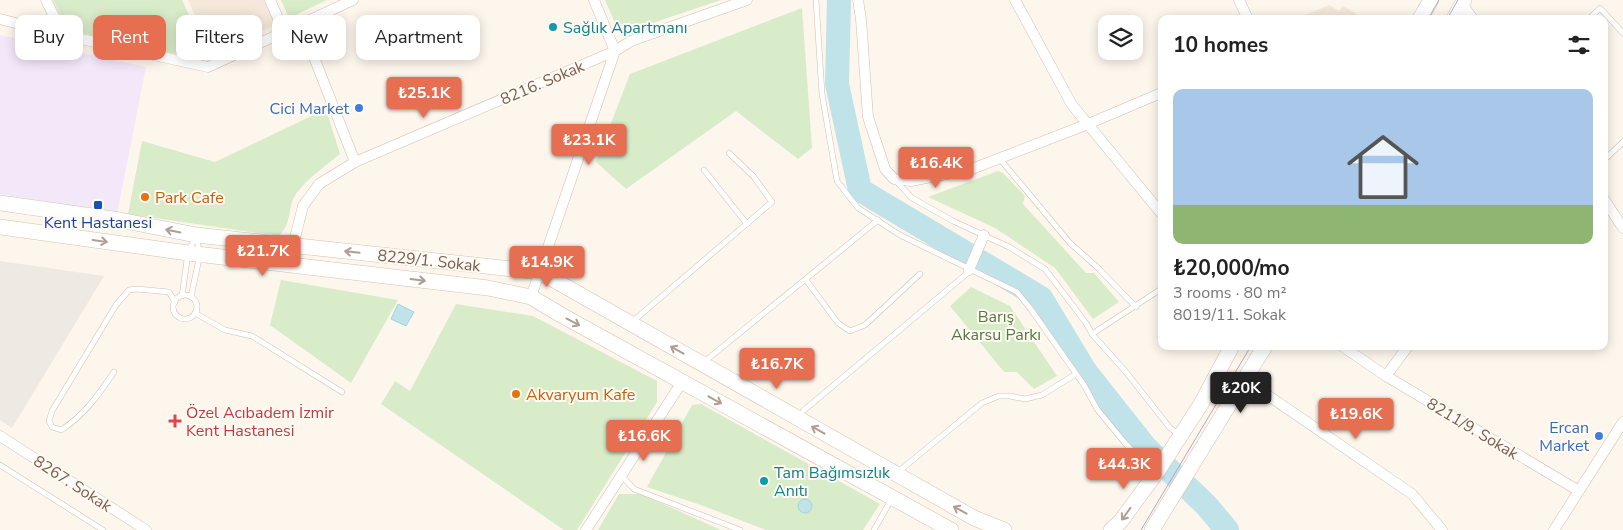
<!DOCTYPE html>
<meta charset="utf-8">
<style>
:root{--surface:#fff;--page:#f2f2f2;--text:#222;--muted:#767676;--accent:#e76f51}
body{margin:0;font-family:"Nunito Sans",sans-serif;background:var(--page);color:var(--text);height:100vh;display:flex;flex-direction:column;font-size:19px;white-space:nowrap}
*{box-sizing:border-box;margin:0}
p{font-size:16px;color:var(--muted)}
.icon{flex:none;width:28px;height:28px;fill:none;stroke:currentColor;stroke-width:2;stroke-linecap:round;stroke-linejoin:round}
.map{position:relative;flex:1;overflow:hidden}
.drawer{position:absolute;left:1158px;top:15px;width:450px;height:335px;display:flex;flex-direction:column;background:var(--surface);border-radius:10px;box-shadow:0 2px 12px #0003}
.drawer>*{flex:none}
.top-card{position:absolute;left:15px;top:15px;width:475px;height:45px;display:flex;gap:10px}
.controls{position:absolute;left:1098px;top:15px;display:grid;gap:10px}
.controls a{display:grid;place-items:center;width:45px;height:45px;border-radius:10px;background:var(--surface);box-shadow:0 2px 12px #0003;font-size:25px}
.price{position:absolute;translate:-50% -42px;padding:0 11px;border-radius:5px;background:var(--accent);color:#fff;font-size:16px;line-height:32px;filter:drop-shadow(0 1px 2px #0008)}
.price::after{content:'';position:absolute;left:50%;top:30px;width:15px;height:11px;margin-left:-8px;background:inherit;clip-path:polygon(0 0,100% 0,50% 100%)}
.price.active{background:#222;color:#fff}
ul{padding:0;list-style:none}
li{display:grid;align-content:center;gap:10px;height:265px;padding:0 15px}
li span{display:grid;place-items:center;height:155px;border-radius:10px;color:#555}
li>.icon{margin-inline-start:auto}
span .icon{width:90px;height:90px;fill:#fffc;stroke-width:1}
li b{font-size:21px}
h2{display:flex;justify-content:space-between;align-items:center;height:60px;padding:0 15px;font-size:21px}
.chip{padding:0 18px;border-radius:10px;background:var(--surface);box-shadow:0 2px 12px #0003;font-size:18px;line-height:45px}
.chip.active{background:var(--accent);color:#fff}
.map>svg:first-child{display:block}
</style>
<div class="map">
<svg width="1623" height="530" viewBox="0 0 1623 530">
<rect width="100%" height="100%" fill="#fdf6ec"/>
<!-- residential -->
<g fill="#f5e8da">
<path d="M 188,0 L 264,0 L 276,25 L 212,52 Z"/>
<path d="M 1329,5 L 1339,11 L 1343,6 L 1365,19 L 1296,19 Z"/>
</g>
<!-- industrial -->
<path fill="#efe9e4" d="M 0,261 L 104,276 L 12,428 L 0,420 Z"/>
<!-- education -->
<path fill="#f3e8fa" d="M 0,35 L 146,67 L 117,214 L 0,194 Z"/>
<!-- green -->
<g fill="#d8ecc9">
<path d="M 53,0 L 182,0 L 206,53 L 195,58 L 67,30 Z"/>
<path d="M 281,0 L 327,0 L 289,18 Z"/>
<path d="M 605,0 L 721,0 L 629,31 L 615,23 Z"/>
<path d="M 802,8 L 812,148 L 798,159 L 736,111 L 626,189 L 596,162 L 630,74 Z"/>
<path d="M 326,109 L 340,154 C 327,165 306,179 296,194 C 287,207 293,222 279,236 L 128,214 L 142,141 L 215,162 Z"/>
<path d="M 998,171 L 1003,173 L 1025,196 L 1023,204 L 1086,273 L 1094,273 L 1119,302 L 1093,319 L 1055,268 L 995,228 L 928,197 Z"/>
<path d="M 281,280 L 398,300 L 351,383 L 270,325 Z"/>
<path d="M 971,287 L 1010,306 L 1057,376 L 1034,389 L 1017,372 L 1004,372 L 950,306 Z"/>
<path d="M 456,304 L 533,316 L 657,381 L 657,402 L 577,530 L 564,530 L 381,404 L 395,381 L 410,391 Z"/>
<path d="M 701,404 L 880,504 L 863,530 L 766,530 L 701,505 L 647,487 L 692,405 Z"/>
<path d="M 619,494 L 641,494 L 721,530 L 598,530 Z"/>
</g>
<!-- water -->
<g fill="#bfe3e8" stroke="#a5d3da">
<path d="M 398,304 L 414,312 L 406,326 L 391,319 Z"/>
<circle cx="805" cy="506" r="7"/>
</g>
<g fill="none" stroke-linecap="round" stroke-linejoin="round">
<!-- river -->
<path stroke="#bfe3e8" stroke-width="24" d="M 839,0 L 837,84 L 860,190 L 1041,298 L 1085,371 L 1146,448 L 1206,505 L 1227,530"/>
<defs>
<g id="lane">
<path d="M 816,0 L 822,94 L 837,181 L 858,208 L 900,235 L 1017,292 L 1030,308 L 1084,385 L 1097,409 L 1125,443 L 1154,473"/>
<path d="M 1589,19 L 1600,8 L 1623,33"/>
<path d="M 1000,159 L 1070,243 L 1097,267 L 1136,307"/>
<path d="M 1604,160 L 1623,142"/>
<path d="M 704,170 L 747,224"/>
<path d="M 896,181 L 912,198 L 953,221 L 1009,247 L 1045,269 L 1086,323 L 1092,334 L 1126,372 L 1170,428 L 1180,435"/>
<path d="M 806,280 L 838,323 L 850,331 L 865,325 L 920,274"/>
<circle cx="185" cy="307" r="12"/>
<path d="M 182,296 L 188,253 L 196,236"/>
<path d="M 191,297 L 200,254 L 196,236"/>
<path d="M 195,313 L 225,330 L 252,336 L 342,392"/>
<path d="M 632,322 L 772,202 L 754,177 L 729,153"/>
<path d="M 1092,334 L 1161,289"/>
<path d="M 704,362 L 878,220"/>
<path d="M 114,372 C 99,394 84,416 61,430 L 52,427 L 49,421 L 52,411 L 116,305 L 129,290 L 137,289 L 169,292 L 175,302"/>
<path d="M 803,411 L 970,271"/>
<path d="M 0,465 L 103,530"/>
<path d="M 898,472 L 982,403 L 999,396 L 1010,396 L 1025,399 L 1042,395 L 1076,374"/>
<path d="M 621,475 L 634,489 L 740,530"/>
<path d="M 874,530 L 891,500"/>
</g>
<g id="street">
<path d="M 46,0 L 63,35"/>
<path d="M 270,0 L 284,32"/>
<path d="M 594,0 L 615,51"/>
<path d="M 858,0 L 861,19 L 868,117 L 885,169 L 894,179 L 911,181 L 972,169 L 1088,124 L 1161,93"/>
<path d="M 1015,0 L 1072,105 L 1161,213"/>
<path d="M 1239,0 L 1248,19"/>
<path d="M 1462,4 L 1473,19"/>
<path d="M 0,19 L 63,35 L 208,67 L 353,0"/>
<path d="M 301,24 L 355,162"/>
<path d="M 1604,199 L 1623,228"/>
<path d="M 293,246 L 303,206 L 319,184 L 355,162 L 615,51 L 631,41 L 747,0"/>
<path d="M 969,270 L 984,235"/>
<path d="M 531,297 L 615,51"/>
<path d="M 1342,346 L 1386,376 L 1579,491"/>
<path d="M 1386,376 L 1408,346"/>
<path d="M 1244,379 L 1412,494 L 1442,530"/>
<path d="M 0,436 L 146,530"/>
<path d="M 586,530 L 682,382"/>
<path d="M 1554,530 L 1623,422"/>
</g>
<g id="secondary">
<path d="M 1420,19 L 1431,0"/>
<path d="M 1454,19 L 1464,0"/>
<path d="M 0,203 L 120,220 L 196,235 L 540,272 L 974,518 L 1004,530"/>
<path d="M 0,227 L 188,253 L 488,288 L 531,297 L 563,316 L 951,530"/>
<path d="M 1111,530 L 1121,521 L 1159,469 L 1201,404 L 1232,346"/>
<path d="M 1152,530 L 1265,346"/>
</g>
</defs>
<!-- lane casing -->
<use href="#lane" stroke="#d1beb0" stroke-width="6"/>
<!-- street casing -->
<use href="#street" stroke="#d1beb0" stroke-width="11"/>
<!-- secondary casing -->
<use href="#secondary" stroke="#d6c0b0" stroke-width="16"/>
<!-- lane -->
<use href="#lane" stroke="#fff" stroke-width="5"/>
<!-- street -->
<use href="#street" stroke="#fff" stroke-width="10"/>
<!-- secondary -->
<use href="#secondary" stroke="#fff" stroke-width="15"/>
<!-- tram -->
<g stroke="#b9a8c9" stroke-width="1">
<path d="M 1428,19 L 1439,0"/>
<path d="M 1447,19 L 1458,0"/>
<path d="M 1141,530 L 1251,346"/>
</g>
</g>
<!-- one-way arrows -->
<defs><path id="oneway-shaft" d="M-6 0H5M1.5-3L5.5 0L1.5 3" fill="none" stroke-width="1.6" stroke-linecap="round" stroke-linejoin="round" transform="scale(1.25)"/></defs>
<g stroke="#af9d94">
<use href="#oneway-shaft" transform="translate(173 231) rotate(-169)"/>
<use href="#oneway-shaft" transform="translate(100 241) rotate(8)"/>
<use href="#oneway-shaft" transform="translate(352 252) rotate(-174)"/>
<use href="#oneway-shaft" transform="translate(418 280) rotate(7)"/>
<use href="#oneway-shaft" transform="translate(573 322) rotate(28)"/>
<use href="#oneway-shaft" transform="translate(677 350) rotate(-151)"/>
<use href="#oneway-shaft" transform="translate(715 400) rotate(29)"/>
<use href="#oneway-shaft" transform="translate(818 430) rotate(-151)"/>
<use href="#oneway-shaft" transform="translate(960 510) rotate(-151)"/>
<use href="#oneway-shaft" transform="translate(1126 514) rotate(126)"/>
</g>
<!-- markers -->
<g fill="#0f9aa8" stroke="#fffaf3" stroke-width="2">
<circle cx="553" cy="27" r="5"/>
<circle cx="764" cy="481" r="5"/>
</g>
<g fill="#3f7fe0" stroke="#fffaf3" stroke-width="2">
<circle cx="359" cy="108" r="5"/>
<circle cx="1599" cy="436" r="5"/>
</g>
<g fill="#e8710a" stroke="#fffaf3" stroke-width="2">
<circle cx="145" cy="197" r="5"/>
<circle cx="516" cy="394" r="5"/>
</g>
<rect fill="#1a4fb4" stroke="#fffaf3" stroke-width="2" x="93" y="200" width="10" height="10" rx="2.5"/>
<path fill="#e0444e" stroke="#fffaf3" stroke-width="2" d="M172.5 413.5h5v5h5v5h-5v5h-5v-5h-5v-5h5z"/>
<g text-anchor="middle" stroke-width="4" stroke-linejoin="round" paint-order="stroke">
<!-- culture labels -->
<g font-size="16" fill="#0d838f" stroke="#fffaf3" text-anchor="start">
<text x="563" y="33">Sağlık Apartmanı</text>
<text x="774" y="478">Tam Bağımsızlık<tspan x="774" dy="18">Anıtı</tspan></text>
</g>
<!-- street labels -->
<g font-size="16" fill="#7a5c4d" stroke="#fffaf3">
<text transform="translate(542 82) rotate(-23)" y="6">8216. Sokak</text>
<text transform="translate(429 260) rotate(6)" y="6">8229/1. Sokak</text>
<text transform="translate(1473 428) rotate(31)" y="6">8211/9. Sokak</text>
<text transform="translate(73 483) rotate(33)" y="6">8267. Sokak</text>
</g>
<!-- shop labels -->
<g font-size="16" fill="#366cbe" stroke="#fffaf3" text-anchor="end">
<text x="349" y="114">Cici Market</text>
<text x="1589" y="433">Ercan<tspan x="1589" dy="18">Market</tspan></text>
</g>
<!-- food labels -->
<g font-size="16" fill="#c56008" stroke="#fffaf3" text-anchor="start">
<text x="155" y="203">Park Cafe</text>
<text x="526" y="400">Akvaryum Kafe</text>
</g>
<!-- transit labels -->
<g font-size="16" fill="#164399" stroke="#fffaf3">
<text x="98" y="228">Kent Hastanesi</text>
</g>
<!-- park labels -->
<g font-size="16" fill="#537a41" stroke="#fffaf3">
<text x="996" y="322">Barış<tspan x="996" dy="18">Akarsu Parkı</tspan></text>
</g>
<!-- health labels -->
<g font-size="16" fill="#be3a42" stroke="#fffaf3" text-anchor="start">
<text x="186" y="418">Özel Acıbadem İzmir<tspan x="186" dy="18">Kent Hastanesi</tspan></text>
</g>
</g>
</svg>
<div class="controls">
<a><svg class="icon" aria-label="layers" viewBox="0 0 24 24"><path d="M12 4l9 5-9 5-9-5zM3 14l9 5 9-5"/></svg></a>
</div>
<b class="price" style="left:424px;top:119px">₺25.1K</b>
<b class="price" style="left:589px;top:166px">₺23.1K</b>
<b class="price" style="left:936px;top:189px">₺16.4K</b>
<b class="price" style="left:263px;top:277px">₺21.7K</b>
<b class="price" style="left:547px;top:288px">₺14.9K</b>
<b class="price" style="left:777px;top:390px">₺16.7K</b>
<b class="price active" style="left:1241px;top:414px">₺20K</b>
<b class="price" style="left:1356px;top:440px">₺19.6K</b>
<b class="price" style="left:644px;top:462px">₺16.6K</b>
<b class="price" style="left:1124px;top:490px">₺44.3K</b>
<div class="top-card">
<a class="chip">Buy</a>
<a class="chip active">Rent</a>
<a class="chip">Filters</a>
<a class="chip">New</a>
<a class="chip">Apartment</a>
</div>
<section class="drawer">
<h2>10 homes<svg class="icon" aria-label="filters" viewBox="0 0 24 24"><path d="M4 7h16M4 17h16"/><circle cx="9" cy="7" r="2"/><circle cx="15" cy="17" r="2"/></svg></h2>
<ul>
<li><span style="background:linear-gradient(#a9c7e8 75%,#8fb573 0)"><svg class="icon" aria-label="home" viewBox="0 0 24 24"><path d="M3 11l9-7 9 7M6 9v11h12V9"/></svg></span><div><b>₺20,000/mo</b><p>3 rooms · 80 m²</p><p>8019/11. Sokak</p></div></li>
</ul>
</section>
</div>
